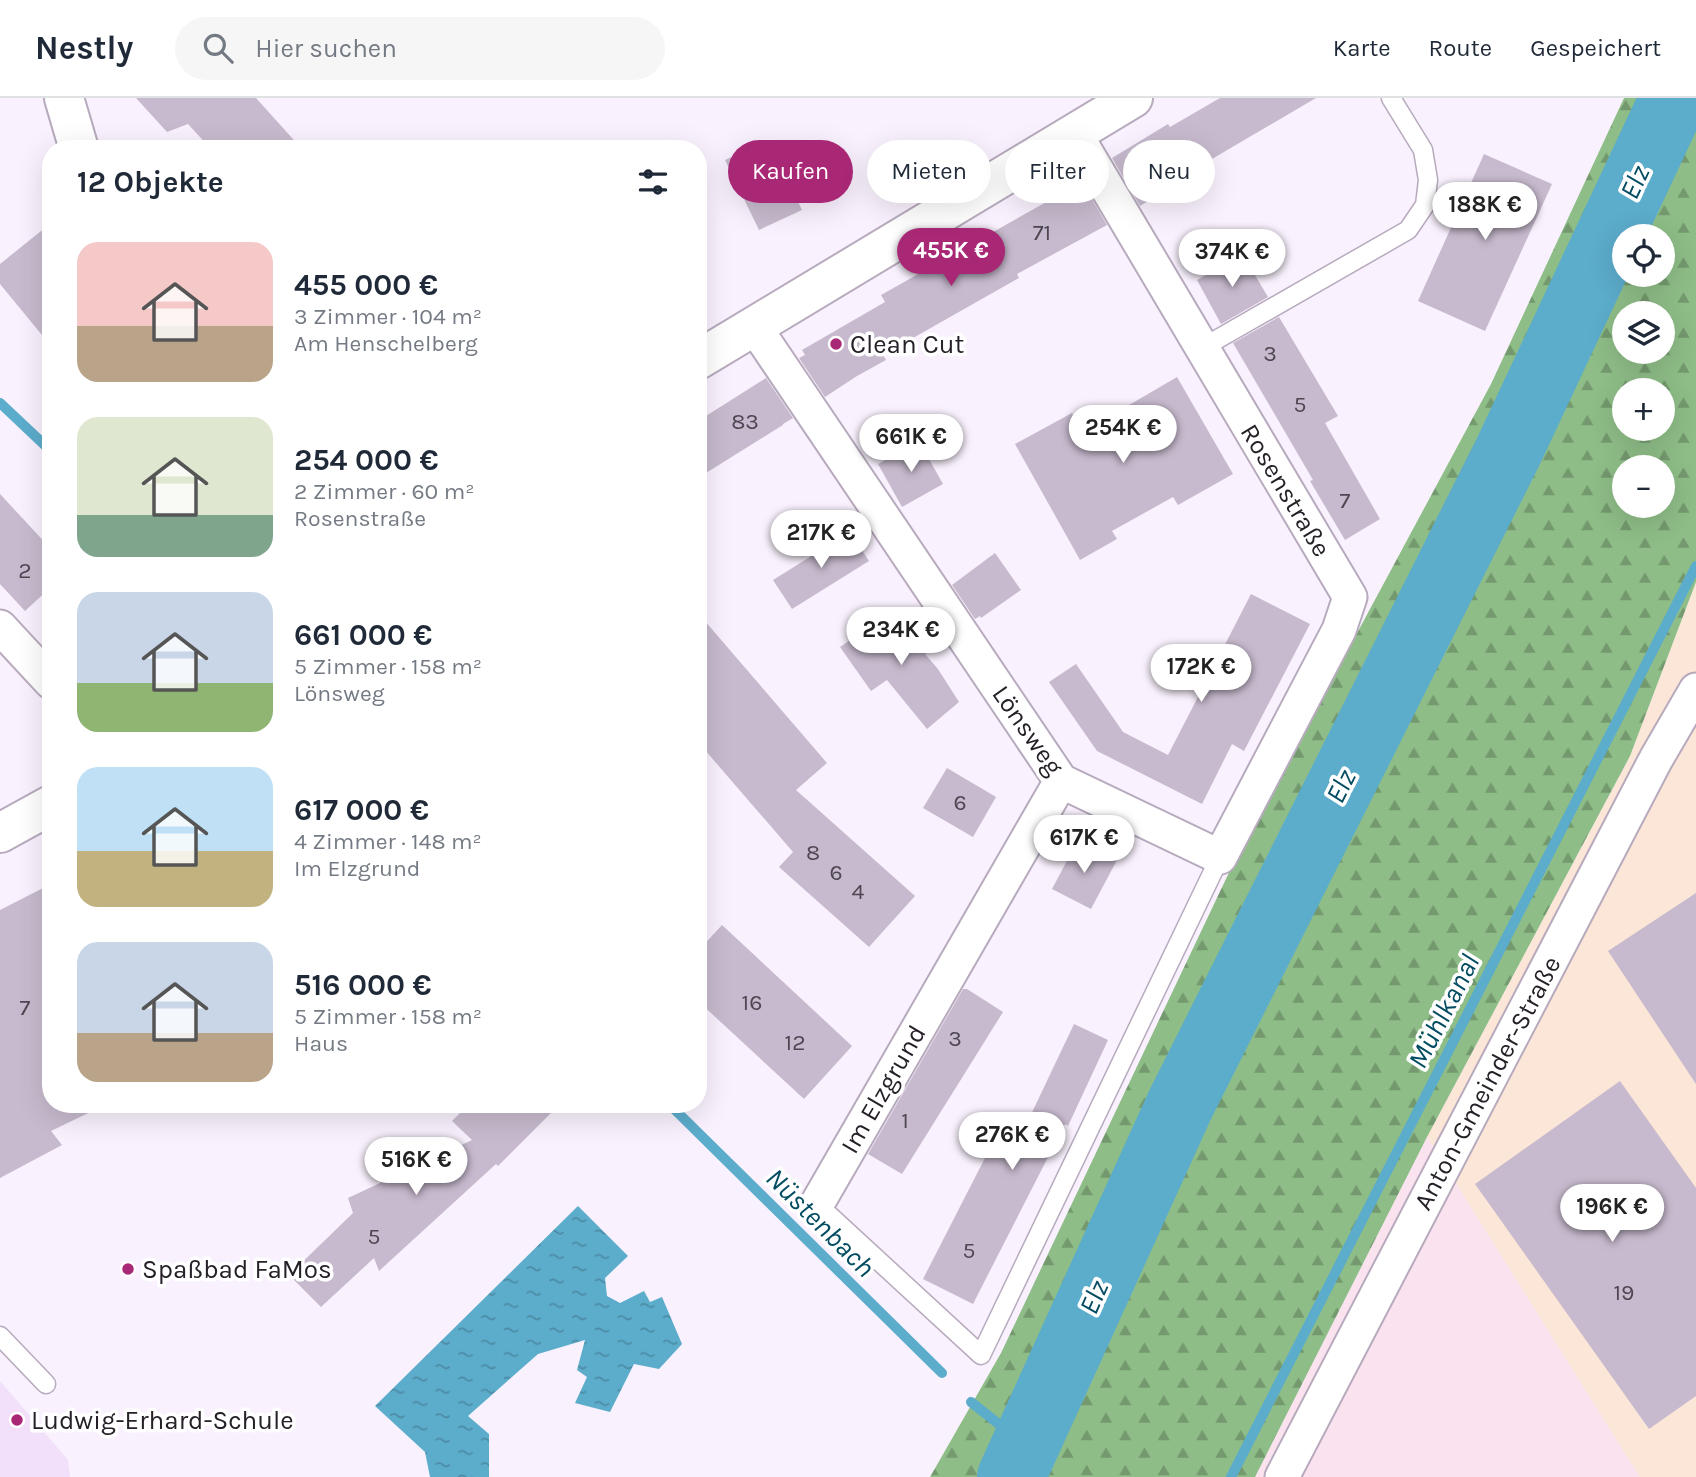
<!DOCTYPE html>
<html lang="de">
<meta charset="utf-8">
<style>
:root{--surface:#fff;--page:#f6f6f7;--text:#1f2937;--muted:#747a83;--line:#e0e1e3;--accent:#a92876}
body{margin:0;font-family:Karla,sans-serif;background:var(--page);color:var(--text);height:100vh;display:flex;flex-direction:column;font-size:26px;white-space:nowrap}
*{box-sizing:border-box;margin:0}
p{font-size:23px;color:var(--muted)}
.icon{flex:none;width:38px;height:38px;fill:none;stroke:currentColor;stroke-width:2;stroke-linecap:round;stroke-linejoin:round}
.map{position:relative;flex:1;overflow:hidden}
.panel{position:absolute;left:42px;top:42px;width:665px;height:973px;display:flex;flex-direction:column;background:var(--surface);border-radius:28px;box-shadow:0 7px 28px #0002}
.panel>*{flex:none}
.banner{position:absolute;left:728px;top:42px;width:665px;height:63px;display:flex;gap:14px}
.controls{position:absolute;left:1612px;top:126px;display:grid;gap:14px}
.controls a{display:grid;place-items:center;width:63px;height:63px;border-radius:50%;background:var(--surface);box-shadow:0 7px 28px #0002;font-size:35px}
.price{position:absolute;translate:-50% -60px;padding:0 16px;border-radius:24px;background:#fff;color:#222;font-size:23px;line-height:46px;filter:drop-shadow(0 2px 4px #0008)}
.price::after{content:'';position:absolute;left:50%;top:42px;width:21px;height:16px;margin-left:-10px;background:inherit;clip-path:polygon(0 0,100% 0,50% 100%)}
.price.selected{background:var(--accent);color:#fff}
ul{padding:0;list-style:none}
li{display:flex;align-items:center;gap:21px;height:175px;padding:0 35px}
li span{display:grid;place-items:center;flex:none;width:196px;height:140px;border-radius:21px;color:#555}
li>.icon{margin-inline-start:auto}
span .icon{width:84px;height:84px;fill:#fffc;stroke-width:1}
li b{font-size:30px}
h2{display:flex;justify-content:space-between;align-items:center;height:84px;padding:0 35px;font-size:30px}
.pill{padding:0 24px;border-radius:32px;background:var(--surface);box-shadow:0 7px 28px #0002;font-size:24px;line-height:63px}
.pill.selected{background:var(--accent);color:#fff}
header{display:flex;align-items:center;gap:42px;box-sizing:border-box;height:98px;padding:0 35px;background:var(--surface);border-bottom:2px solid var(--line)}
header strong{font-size:33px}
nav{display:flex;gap:38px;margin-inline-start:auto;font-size:24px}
.search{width:490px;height:63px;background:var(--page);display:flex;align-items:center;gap:18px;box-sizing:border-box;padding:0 24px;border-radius:38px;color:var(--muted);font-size:26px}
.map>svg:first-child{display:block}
</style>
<header>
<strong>Nestly</strong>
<div class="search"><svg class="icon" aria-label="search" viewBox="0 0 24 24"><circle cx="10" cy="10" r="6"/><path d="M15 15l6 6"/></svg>Hier suchen</div>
<nav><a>Karte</a><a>Route</a><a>Gespeichert</a></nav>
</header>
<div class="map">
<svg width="1696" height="1379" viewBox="0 0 1696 1379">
<defs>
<pattern id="forest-firs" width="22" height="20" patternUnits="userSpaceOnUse" patternTransform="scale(1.75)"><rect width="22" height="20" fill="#8ebd87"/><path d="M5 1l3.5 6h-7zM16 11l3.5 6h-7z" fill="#74996e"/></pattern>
<pattern id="water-ripples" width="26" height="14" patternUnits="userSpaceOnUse" patternTransform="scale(1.75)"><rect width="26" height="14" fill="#5caccb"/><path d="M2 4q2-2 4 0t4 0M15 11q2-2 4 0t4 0" fill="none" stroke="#4c8ca5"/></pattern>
</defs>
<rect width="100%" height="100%" fill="#f9f1fd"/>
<!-- commercial -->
<path fill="#fae3ee" d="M 1427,1039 L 1640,1379 L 1255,1379 Z"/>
<!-- industrial -->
<path fill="#fbe6d7" d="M 1696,484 L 1696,1379 L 1640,1379 L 1427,1039 L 1630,658 Z"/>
<!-- built -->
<path fill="#f2e0fa" d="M 0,1283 L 68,1362 L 70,1379 L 0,1379 Z"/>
<!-- forest -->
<path fill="url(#forest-firs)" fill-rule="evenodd" d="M 1624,0 L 1696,0 L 1696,484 L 1630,658 L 1427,1039 L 1255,1379 L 930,1379 L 1001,1255 L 1234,764 L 1491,286 ZM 1624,138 L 1662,138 L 1662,177 L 1624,177 ZM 1624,215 L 1662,215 L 1662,254 L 1624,254 ZM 1624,292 L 1662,292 L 1662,331 L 1624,331 ZM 1624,369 L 1662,369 L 1662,408 L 1624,408 Z"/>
<!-- water -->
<path fill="url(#water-ripples)" d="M 578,1108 L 628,1158 L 605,1180 L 607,1198 L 620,1205 L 644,1193 L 650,1204 L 662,1199 L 682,1246 L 659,1271 L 634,1266 L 610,1314 L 575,1305 L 587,1279 L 577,1272 L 585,1242 L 538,1256 L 468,1318 L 489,1336 L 489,1379 L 430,1379 L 425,1354 L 375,1308 Z"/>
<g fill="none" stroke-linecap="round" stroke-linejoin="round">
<!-- stream -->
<g stroke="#5caccb" stroke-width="10">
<path d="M 0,305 L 51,353"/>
<path d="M 669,1006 L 942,1275"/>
<path d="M 971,1304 L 1025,1347"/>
<path d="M 1231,1379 L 1696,468"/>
</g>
<!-- river -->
<path stroke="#5caccb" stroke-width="68" d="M 1011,1379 L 1180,1007 L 1509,352 L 1674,0"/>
</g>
<!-- building -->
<g fill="#c7bace">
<path d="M 136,0 L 256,0 L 302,51 L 211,51 L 188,26 L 167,34 Z"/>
<path d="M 1220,0 L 1316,0 L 1195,71 L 1197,74 L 1140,108 L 1112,60 L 1168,26 L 1170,29 Z"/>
<path d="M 769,42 L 802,112 L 759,132 L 725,62 Z"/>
<path d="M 1484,56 L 1552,86 L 1485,233 L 1418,203 Z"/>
<path d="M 1082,84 L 1107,127 L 1017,176 L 1019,180 L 883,257 L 886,262 L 857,278 L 825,299 L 799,260 L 805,257 L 802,252 L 885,204 L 881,197 Z"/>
<path d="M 51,125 L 51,248 L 0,186 L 0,166 Z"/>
<path d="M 1243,157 L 1268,199 L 1221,226 L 1197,182 Z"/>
<path d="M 1279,219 L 1338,318 L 1325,325 L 1380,421 L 1345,442 L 1310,383 L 1313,382 L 1233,245 Z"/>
<path d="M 1177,279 L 1233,376 L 1178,407 L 1173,399 L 1112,433 L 1117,441 L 1080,462 L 1015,346 L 1072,315 L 1083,334 Z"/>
<path d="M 766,280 L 793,320 L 783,326 L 783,327 L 698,380 L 698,323 Z"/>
<path d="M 919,343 L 943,386 L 902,409 L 878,366 Z"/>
<path d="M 0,396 L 51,451 L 51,489 L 25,513 L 0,486 Z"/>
<path d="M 850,434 L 869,463 L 792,511 L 773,482 Z"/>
<path d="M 995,455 L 1021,492 L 981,520 L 980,518 L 975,521 L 952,487 Z"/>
<path d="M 1251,496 L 1310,526 L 1244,653 L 1232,646 L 1202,706 L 1097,653 L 1049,584 L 1076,566 L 1123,634 L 1168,657 Z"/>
<path d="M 899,509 L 928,554 L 925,556 L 938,571 L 959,604 L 927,631 L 887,582 L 871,593 L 840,549 Z"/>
<path d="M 698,515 L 827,665 L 796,692 L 915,798 L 869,849 L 779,769 L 793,754 L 698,644 Z"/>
<path d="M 947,670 L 996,699 L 973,739 L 923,710 Z"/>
<path d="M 1078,742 L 1117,762 L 1091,811 L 1052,791 Z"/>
<path d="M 51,786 L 51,1006 L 107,1006 L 51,1033 L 62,1047 L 0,1080 L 0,812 Z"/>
<path d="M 1696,795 L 1696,986 L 1608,853 Z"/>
<path d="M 722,827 L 852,948 L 804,1001 L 698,903 L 698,853 Z"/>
<path d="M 963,891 L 967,891 L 1003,914 L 902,1076 L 868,1056 Z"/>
<path d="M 1074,926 L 1108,942 L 1068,1028 L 1065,1026 L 973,1206 L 923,1181 L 1008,1015 L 1027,1025 Z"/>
<path d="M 1620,983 L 1696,1090 L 1696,1298 L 1649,1331 L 1475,1086 Z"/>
<path d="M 469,1006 L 560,1006 L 498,1068 L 496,1066 L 379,1173 L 374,1160 L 321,1209 L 289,1177 L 353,1115 L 348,1100 L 472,1042 L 452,1023 Z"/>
</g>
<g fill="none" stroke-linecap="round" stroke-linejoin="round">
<defs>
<g id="lane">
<path d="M 1202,250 L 1408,132 L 1425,107 L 1428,82 L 1423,52 L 1391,0"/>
<path d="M 817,1106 L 981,1257 L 1220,759"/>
<path d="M 0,1238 L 46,1286"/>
</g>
<g id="street">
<path d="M 754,228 L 1061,683 L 1220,759 L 1339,532 L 1350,499 L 1074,34"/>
<path d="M 0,529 L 51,584"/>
<path d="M 817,1106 L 1061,683"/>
<path d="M 1282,1379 L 1656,661 L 1696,592"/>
</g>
<g id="secondary">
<path d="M 64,0 L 79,51"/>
<path d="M 698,262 L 1133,0"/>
<path d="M 0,735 L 51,707"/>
</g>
</defs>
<!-- lane casing -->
<use href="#lane" stroke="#b7aabd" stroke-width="21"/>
<!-- street casing -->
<use href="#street" stroke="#b7aabd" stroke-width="37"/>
<!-- secondary casing -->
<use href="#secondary" stroke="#b7aabd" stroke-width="42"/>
<!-- lane -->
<use href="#lane" stroke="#fff" stroke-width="18"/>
<!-- street -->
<use href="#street" stroke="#fff" stroke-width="33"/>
<!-- secondary -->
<use href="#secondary" stroke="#fff" stroke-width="38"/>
</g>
<!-- markers -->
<g fill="#a92876" stroke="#fff" stroke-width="2.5">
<circle cx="836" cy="246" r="7"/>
<circle cx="128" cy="1171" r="7"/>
<circle cx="17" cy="1322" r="7"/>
</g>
<g text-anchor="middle" stroke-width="7" stroke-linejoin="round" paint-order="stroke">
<!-- number labels -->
<g font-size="23" fill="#4e4752">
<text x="1042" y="142">71</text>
<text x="1270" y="263">3</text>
<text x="1300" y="314">5</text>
<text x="745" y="331">83</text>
<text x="1345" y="410">7</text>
<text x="25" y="480">2</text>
<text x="960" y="712">6</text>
<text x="813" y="762">8</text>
<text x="836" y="782">6</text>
<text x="858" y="801">4</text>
<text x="752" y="912">16</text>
<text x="25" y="917">7</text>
<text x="955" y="948">3</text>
<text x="795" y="952">12</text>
<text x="905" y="1030">1</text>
<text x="374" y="1146">5</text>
<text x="969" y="1160">5</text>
<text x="1624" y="1202">19</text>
</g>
<!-- poi labels -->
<g font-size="26" fill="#262128" stroke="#fff" text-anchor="start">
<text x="850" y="255">Clean Cut</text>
<text x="142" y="1180">Spaßbad FaMos</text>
<text x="31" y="1331">Ludwig-Erhard-Schule</text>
</g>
<!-- street labels -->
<g font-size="26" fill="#262128" stroke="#fff">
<text transform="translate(1286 392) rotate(59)" y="9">Rosenstraße</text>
<text transform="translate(1028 632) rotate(55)" y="9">Lönsweg</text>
<text transform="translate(1487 985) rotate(-62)" y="9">Anton-Gmeinder-Straße</text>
<text transform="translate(883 991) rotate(-60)" y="9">Im Elzgrund</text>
</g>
<!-- water labels -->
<g font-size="28" font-style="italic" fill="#044c62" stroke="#fff">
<text transform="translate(1634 84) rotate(-65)" y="10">Elz</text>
<text transform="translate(1340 688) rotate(-63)" y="10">Elz</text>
<text transform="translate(1443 913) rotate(-63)" y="10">Mühlkanal</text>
<text transform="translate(821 1124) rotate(45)" y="10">Nüstenbach</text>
<text transform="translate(1093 1199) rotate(-66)" y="10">Elz</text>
</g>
</g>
</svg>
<div class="controls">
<a><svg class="icon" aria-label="locate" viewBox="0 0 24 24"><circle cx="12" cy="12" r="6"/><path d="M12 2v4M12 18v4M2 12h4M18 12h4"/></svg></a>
<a><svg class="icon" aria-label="layers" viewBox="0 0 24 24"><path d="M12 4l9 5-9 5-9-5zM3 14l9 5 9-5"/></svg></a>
<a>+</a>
<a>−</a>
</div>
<b class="price" style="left:1485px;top:144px">188K €</b>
<b class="price selected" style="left:951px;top:190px">455K €</b>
<b class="price" style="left:1232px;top:191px">374K €</b>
<b class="price" style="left:1123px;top:367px">254K €</b>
<b class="price" style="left:911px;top:376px">661K €</b>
<b class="price" style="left:821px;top:472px">217K €</b>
<b class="price" style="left:901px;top:569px">234K €</b>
<b class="price" style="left:1201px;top:606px">172K €</b>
<b class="price" style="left:1084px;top:777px">617K €</b>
<b class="price" style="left:1012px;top:1074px">276K €</b>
<b class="price" style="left:416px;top:1099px">516K €</b>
<b class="price" style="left:1612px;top:1146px">196K €</b>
<div class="banner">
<a class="pill selected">Kaufen</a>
<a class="pill">Mieten</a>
<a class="pill">Filter</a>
<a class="pill">Neu</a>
</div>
<section class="panel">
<h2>12 Objekte<svg class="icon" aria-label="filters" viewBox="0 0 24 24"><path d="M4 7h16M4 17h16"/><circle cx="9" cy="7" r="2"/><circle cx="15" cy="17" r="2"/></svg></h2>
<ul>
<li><span style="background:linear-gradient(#f6c9c9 60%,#b9a48a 0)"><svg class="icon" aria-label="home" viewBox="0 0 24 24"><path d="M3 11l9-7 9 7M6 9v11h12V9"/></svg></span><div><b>455 000 €</b><p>3 Zimmer · 104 m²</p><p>Am Henschelberg</p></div></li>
<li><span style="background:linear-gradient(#dfe7d0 70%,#7fa58c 0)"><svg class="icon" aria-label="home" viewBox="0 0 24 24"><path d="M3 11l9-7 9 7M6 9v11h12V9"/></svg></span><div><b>254 000 €</b><p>2 Zimmer · 60 m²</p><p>Rosenstraße</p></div></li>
<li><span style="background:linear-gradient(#c9d6e8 65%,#8fb573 0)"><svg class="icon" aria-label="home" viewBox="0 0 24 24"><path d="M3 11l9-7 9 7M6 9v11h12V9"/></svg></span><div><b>661 000 €</b><p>5 Zimmer · 158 m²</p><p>Lönsweg</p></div></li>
<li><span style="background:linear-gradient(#bfe0f5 60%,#c2b280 0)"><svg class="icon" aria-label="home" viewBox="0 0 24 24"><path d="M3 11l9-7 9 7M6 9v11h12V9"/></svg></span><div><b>617 000 €</b><p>4 Zimmer · 148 m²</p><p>Im Elzgrund</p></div></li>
<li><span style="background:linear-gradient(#c9d6e8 65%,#b9a48a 0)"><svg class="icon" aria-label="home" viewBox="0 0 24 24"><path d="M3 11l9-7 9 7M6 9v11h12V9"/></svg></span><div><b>516 000 €</b><p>5 Zimmer · 158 m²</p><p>Haus</p></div></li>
</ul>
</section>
</div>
